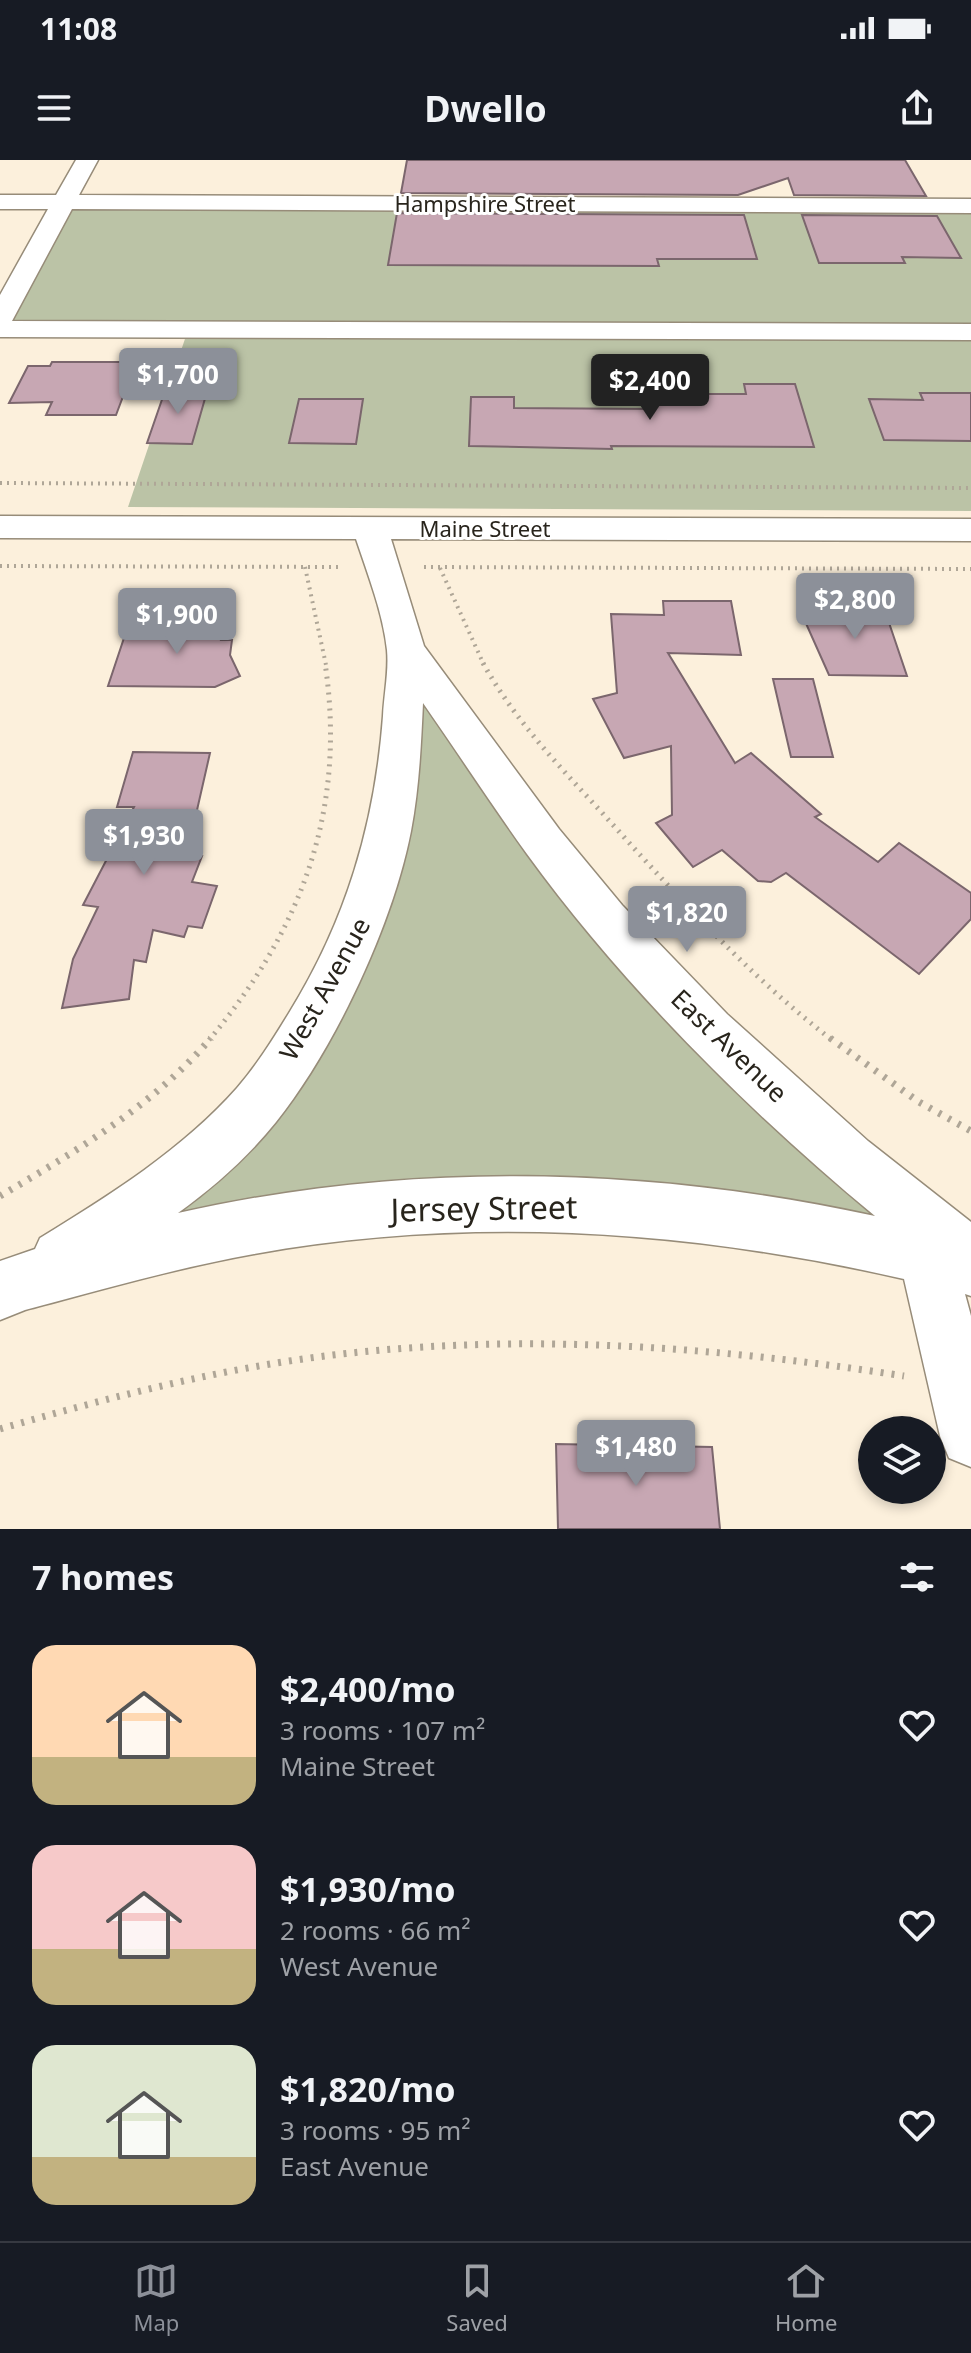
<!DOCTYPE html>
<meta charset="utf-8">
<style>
:root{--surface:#171b24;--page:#242831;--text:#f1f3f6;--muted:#9ea1a6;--line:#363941;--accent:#8c9099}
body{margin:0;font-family:"Noto Sans",sans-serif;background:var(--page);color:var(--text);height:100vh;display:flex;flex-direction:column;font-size:30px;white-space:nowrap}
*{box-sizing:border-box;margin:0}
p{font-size:26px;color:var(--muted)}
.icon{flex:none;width:44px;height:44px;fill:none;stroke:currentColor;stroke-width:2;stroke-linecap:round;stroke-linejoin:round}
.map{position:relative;height:1369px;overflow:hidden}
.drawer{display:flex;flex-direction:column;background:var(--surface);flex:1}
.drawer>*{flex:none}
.fabs{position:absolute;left:858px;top:1256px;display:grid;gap:16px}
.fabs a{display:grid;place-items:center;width:88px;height:88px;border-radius:50%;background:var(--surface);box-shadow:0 4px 12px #0003;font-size:40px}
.price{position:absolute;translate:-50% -68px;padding:0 18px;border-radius:8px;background:var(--accent);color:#fff;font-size:26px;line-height:52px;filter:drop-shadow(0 2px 4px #0008)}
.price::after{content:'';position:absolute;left:50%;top:48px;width:24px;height:18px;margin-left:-12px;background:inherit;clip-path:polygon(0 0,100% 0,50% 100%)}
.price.selected{background:#222;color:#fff}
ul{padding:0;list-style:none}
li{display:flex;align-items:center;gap:24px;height:200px;padding:0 32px}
li span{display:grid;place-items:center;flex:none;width:224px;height:160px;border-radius:24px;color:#555}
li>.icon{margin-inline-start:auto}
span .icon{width:96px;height:96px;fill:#fffc;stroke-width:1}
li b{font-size:34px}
h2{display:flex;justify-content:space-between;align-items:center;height:96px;padding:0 32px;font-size:34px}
.status{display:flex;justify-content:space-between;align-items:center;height:56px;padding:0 40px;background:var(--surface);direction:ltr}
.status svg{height:22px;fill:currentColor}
header{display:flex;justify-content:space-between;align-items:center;height:104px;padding:0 32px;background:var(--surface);font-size:36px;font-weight:700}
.dock{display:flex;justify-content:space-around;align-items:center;height:112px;border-top:2px solid var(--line);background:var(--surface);font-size:22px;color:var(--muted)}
.dock a{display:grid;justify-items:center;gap:4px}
.dock .selected{color:var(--accent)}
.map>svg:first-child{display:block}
</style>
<div class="status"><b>11:08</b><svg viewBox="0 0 49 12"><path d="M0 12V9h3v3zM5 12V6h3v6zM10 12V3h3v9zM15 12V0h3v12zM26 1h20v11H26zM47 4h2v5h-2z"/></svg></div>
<header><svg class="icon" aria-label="menu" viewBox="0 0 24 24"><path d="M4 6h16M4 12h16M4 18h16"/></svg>Dwello<svg class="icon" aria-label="share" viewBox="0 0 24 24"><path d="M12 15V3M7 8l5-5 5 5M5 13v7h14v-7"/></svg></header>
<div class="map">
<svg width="971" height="1369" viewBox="0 0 971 1369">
<rect width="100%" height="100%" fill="#fcf0dc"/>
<!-- green -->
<g fill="#bbc3a6">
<path d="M 71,48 L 971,51 L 971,351 L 128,347 L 188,170 L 7,169 Z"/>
<path d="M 410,501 L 471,590 L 952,1092 L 349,1045 L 142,1055 L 319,868 Z"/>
</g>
<!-- building -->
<g fill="#c7a7b3" stroke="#7b666d" stroke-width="2">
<path d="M 407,0 L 905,0 L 926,36 L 794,35 L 788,18 L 738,35 L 401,33 Z"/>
<path d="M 397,53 L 744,55 L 757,99 L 657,99 L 659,106 L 388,105 Z"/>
<path d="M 802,55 L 937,56 L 961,98 L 902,97 L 905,103 L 819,103 Z"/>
<path d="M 52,202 L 136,202 L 116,255 L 46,255 L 52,242 L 9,243 L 28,206 L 50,206 Z"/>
<path d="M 744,224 L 795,224 L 814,287 L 611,286 L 612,289 L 469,286 L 471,237 L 514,237 L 514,248 L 650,249 L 648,234 L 746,234 Z"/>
<path d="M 166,228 L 208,228 L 192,284 L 147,283 Z"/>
<path d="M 920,233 L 971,233 L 971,281 L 884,280 L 869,239 L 923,240 Z"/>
<path d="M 299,239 L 363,239 L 356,284 L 289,283 Z"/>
<path d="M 663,441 L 731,441 L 741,495 L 668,493 L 735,603 L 751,593 L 821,654 L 815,657 L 878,702 L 899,683 L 971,733 L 971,759 L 919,814 L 786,713 L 771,722 L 758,721 L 722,690 L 693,707 L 656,663 L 672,655 L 671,586 L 624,598 L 593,539 L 617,533 L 611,454 L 664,455 Z"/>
<path d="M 824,447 L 884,448 L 907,516 L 829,515 L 800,450 Z"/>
<path d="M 165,457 L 226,457 L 221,480 L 232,480 L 230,495 L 240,516 L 215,527 L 108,526 L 125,475 L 160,475 Z"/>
<path d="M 773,519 L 813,519 L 833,597 L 791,597 Z"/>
<path d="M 133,592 L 210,593 L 187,694 L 202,696 L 192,722 L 217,726 L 202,768 L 188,766 L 184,777 L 153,770 L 146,802 L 134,800 L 129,839 L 62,848 L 73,799 L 98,747 L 83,745 L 134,647 L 117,647 Z"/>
<path d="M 556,1284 L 712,1287 L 720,1369 L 558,1369 Z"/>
</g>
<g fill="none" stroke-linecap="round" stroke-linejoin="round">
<defs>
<g id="minor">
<path d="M 76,0 L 98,0 L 79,35 L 971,39 L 971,53 L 72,49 L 12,161 L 971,164 L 971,180 L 0,177 L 0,135 L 48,49 L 0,49 L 0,35 L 56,35 Z"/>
<path d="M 0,356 L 971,359 L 971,381 L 391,379 L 424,486 L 559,669 L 622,745 L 727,854 L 868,981 L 971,1062 L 971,1136 L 965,1134 L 971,1156 L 971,1307 L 949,1298 L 940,1276 L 904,1119 C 690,1070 471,1055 254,1094 C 176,1108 101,1130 25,1150 L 0,1160 L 0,1101 L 35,1089 L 40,1078 C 110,1035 182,990 237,928 C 257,905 273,879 289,853 C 346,761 375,664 383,556 C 384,534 389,512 387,490 C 383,453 368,415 356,379 L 0,378 ZM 423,543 C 458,593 491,644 527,694 C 623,826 749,952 875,1056 C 646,1006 408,1001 178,1053 C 214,1027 248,997 276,962 C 335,888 393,764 411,671 C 419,629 421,586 423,543 Z"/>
</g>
</defs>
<!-- minor casing -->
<use href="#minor" stroke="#978c79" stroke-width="3"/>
<!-- path-far2 -->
<g stroke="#afa697" stroke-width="4" stroke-dasharray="2 5" stroke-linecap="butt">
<path d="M 0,323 L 971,328"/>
<path d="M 0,406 L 342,407"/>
<path d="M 305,407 L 326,505"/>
<path d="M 424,407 L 971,409"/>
<path d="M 440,408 L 484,505"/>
</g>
<!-- path-far1 -->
<g stroke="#afa697" stroke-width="5" stroke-dasharray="2 6" stroke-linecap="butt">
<path d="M 483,503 C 515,561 561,608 605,656 C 676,735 748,815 832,880"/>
<path d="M 209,880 C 302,769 347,649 325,503"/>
</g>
<!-- path -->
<g stroke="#afa697" stroke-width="7" stroke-dasharray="3 8" stroke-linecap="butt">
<path d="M 830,878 L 919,942 L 971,971"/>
<path d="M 0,1036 C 75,992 154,945 211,878"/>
<path d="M 0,1269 C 107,1238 214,1210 325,1196 C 519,1172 712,1186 904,1216"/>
</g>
<!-- minor -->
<use href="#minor" fill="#fff" fill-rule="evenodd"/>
</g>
<g text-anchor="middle" stroke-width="6" stroke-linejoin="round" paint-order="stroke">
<!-- far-street labels -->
<g font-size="22" fill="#28241c" stroke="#fff">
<text x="485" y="52">Hampshire Street</text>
<text x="485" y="377">Maine Street</text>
</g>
<!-- street labels -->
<g font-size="26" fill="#28241c" stroke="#fff">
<text transform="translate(325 829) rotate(-61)" y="9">West Avenue</text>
<text transform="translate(729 886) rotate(44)" y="9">East Avenue</text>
</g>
<!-- near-street labels -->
<g font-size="32" fill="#28241c" stroke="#fff">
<text transform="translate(484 1049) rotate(-1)" y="11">Jersey Street</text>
</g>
</g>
</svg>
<div class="fabs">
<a><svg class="icon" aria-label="layers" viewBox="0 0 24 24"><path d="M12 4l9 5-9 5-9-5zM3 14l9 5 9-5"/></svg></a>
</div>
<b class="price" style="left:178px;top:256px">$1,700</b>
<b class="price selected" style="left:650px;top:262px">$2,400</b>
<b class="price" style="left:855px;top:481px">$2,800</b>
<b class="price" style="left:177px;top:496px">$1,900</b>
<b class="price" style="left:144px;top:717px">$1,930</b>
<b class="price" style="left:687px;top:794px">$1,820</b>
<b class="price" style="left:636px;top:1328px">$1,480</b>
</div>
<section class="drawer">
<h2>7 homes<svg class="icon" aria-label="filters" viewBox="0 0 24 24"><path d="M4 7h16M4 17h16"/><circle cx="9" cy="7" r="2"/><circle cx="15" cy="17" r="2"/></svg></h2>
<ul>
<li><span style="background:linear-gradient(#ffd9b3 70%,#c2b280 0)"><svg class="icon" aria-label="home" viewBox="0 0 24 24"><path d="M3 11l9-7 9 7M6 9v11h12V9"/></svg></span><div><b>$2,400/mo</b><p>3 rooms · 107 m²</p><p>Maine Street</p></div><svg class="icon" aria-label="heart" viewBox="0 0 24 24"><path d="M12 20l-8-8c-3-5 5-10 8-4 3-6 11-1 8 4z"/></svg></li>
<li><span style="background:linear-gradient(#f6c9c9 65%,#c2b280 0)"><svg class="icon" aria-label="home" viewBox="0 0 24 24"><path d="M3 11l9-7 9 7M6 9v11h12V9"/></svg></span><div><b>$1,930/mo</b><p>2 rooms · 66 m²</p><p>West Avenue</p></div><svg class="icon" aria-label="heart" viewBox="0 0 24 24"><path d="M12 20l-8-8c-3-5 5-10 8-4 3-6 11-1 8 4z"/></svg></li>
<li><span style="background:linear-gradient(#dfe7d0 70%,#c2b280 0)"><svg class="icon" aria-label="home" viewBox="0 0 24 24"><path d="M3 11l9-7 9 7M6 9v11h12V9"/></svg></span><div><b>$1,820/mo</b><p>3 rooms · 95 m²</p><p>East Avenue</p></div><svg class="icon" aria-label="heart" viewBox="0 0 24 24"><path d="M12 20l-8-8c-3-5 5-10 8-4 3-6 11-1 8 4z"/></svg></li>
</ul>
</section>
<nav class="dock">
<a class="selected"><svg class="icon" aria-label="map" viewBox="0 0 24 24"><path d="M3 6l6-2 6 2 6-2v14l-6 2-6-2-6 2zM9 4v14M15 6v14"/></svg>Map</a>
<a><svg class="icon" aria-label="saved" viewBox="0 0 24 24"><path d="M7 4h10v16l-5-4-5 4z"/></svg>Saved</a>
<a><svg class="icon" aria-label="home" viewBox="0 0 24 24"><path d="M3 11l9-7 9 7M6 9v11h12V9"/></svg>Home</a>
</nav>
